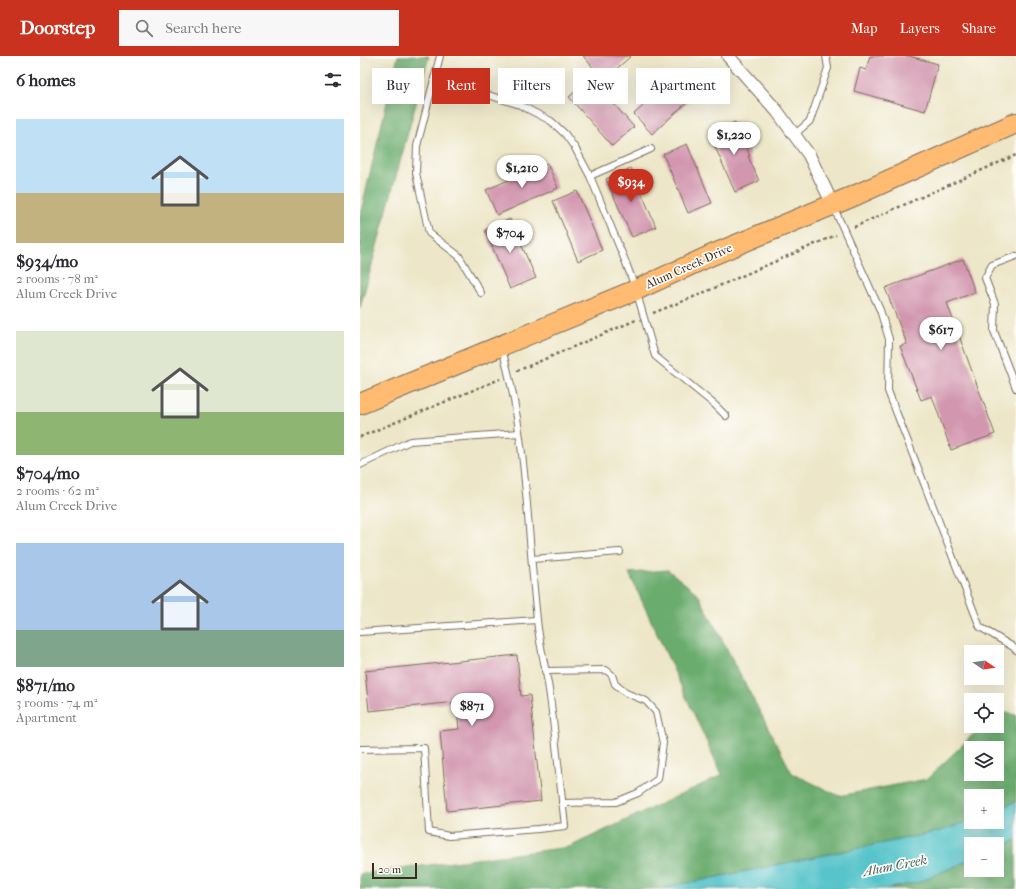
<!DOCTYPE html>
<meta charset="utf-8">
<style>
:root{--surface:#fff;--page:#f7f7f7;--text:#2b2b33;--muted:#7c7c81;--accent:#c8321e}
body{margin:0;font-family:"IM FELL French Canon",serif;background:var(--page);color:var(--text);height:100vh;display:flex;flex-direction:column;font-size:15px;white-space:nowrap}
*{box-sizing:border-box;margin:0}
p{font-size:13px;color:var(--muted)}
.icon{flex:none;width:22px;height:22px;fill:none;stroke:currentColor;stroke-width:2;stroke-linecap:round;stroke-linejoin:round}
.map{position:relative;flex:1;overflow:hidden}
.drawer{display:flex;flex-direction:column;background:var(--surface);width:360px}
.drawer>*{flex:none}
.top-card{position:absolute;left:12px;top:12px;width:380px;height:36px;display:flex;gap:8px}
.needle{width:26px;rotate:103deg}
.controls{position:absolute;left:604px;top:589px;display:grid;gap:8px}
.controls a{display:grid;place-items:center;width:40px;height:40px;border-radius:0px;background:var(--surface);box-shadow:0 4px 16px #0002;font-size:20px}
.scale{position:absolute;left:12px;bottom:10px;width:45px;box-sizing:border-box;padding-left:4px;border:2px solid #3b2a1e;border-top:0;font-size:11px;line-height:14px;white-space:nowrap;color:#3b2a1e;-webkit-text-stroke:3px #fdfcf7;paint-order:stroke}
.price{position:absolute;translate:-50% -34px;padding:0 9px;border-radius:14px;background:#fff;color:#222;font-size:13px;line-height:26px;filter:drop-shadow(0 1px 2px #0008)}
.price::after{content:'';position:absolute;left:50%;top:24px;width:12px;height:9px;margin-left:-6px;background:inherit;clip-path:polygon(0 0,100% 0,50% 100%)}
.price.active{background:var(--accent);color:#fff}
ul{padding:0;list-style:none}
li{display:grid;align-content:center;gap:8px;height:212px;padding:0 16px}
li span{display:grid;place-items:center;height:124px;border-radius:0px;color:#555}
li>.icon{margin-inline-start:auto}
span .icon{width:72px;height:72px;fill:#fffc;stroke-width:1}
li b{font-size:17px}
h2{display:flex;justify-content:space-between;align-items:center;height:48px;padding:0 16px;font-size:17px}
.chip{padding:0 14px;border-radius:0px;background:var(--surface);box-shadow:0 4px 16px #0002;font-size:14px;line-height:36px}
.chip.active{background:var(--accent);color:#fff}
header{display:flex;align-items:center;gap:24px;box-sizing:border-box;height:56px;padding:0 20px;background:var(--accent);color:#fff}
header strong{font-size:19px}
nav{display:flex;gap:22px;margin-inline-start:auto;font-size:14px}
.search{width:280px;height:36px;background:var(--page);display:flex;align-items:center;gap:10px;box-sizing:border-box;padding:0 14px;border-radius:0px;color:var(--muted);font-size:15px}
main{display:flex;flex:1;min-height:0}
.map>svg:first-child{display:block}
</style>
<header>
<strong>Doorstep</strong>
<div class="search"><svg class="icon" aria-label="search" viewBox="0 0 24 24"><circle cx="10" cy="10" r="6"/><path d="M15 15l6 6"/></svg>Search here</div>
<nav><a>Map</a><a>Layers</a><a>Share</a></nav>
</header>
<main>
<section class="drawer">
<h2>6 homes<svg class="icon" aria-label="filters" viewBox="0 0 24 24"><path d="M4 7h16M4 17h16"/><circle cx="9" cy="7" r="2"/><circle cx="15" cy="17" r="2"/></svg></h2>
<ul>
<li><span style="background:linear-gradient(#bfe0f5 60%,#c2b280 0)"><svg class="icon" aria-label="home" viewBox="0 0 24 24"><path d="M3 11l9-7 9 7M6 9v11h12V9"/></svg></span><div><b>$934/mo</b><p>2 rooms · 78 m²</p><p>Alum Creek Drive</p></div></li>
<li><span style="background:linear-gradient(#dfe7d0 65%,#8fb573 0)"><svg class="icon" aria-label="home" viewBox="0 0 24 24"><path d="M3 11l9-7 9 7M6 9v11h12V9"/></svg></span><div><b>$704/mo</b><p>2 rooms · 62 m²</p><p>Alum Creek Drive</p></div></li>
<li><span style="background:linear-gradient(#a9c7e8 70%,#7fa58c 0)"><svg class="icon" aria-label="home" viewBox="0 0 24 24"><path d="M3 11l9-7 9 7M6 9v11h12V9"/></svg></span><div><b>$871/mo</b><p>3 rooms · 74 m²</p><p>Apartment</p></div></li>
</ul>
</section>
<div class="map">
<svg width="656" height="833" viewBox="0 0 656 833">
<rect width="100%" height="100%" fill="#fdfcf7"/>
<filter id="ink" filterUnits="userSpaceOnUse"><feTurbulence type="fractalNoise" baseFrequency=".025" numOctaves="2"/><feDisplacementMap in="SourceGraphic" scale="8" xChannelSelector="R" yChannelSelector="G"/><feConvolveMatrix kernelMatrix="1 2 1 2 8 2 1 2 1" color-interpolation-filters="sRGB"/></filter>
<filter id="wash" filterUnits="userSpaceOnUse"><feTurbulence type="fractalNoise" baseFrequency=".012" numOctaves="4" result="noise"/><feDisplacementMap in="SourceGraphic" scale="16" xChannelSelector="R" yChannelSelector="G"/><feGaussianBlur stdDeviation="0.9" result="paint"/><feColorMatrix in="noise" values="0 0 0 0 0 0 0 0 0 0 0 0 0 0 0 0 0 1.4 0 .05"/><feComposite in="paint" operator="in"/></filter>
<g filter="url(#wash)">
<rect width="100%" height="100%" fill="#ede6c8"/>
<!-- forest -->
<g fill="#6aac6e" stroke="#526b46" fill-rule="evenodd">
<path d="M 38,0 L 69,0 L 0,252 L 0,159 Z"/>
<path d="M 308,514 L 338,538 L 432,717 L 479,740 L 567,723 L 622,670 L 637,670 L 638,655 L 656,659 L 656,746 L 637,753 L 637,740 L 611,740 L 611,764 L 582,775 L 299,833 L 0,833 L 0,818 L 209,791 L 362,719 L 269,517 ZM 611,692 L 637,692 L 637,718 L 611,718 Z"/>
<path d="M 656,784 L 656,833 L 526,833 L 559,826 L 611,803 L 611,814 L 637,814 L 637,792 Z"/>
</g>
<!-- water -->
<path fill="#56c4ca" stroke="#487774" d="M 656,746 L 656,784 L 637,792 L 637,788 L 611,788 L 611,803 L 559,826 L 526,833 L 299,833 L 582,775 L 611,764 L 611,766 L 637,766 L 637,753 Z"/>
<g id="blocks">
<!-- building -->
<g fill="#d296af">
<path d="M 223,0 L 271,0 L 244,24 Z"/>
<path d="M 510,0 L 549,0 L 578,8 L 565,55 L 494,35 L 500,12 L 506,14 Z"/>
<path d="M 322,15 L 340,35 L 292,78 L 274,58 Z"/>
<path d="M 231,22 L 274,71 L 252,90 L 209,41 Z"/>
<path d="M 375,66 L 390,100 L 388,100 L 399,125 L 375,136 L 349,77 Z"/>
<path d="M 327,88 L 352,147 L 328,157 L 303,98 Z"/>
<path d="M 187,107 L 198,132 L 137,159 L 126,134 Z"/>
<path d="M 271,112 L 296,171 L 272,181 L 246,123 Z"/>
<path d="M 217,135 L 242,194 L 218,205 L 193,145 Z"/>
<path d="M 150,163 L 176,222 L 150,233 L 125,174 Z"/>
<path d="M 603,203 L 615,236 L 587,247 L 635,378 L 591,394 L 572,340 L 561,344 L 540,290 L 547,288 L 525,232 Z"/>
<path d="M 157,599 L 161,640 L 170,639 L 181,745 L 87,755 L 80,675 L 99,673 L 96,646 L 9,655 L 5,615 Z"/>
</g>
</g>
</g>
<g filter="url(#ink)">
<use href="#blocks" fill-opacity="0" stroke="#796c5a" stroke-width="1"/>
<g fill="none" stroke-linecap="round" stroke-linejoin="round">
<defs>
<g id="lane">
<path d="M 80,0 L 57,90 L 56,117 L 69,177 L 99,200 L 121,237"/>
<path d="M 74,22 L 160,49 L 191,65 L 205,78 L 215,92 L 230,120 L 266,207 L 276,234 L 295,300 L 355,349 L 366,360"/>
<path d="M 434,79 L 450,65 L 468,12 L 466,0"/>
<path d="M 230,120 L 291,93"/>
<path d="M 474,152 L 520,254 L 529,283 L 528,335 L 620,571 L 653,591 L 656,594"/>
<path d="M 656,200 L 632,209 L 625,222 L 635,248 L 634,275 L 656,332"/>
<path d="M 0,409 L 50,385 L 159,377"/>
<path d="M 172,503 L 260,496"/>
<path d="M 0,576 L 177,564"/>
<path d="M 185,615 L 246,614 L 252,619 L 255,628 L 266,637 L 286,645 L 296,656 L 303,687 L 298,723 L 278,737 L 256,746 L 202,747"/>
<path d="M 0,693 L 64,692 L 69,776 L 89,780 L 178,773 L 205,770 C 200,727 196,684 190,641 C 187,615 179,589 177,563 C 167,474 167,379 142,293"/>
</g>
<path id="street" d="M 368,0 L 417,55 L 449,99 L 473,149"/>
<path id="primary" d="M 0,348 L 276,234 L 352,199 L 496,139 L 656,67"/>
</defs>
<!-- lane casing -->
<use href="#lane" stroke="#796c5a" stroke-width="8"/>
<!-- street casing -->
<use href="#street" stroke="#796c5a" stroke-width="14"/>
<!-- primary casing -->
<use href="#primary" stroke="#796c5a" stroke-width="22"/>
<!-- path -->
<g stroke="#796c5a" stroke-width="2.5" stroke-dasharray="3 3" stroke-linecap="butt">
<path d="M 494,171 L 656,99"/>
<path d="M 293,257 L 336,240 L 476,179"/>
<path d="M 157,315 L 276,264"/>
<path d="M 0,381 L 140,323"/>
</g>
<!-- lane -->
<use href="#lane" stroke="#fff" stroke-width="6"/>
<!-- street -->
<use href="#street" stroke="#fff" stroke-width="12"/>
<!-- primary -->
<use href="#primary" stroke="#ffbb71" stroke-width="20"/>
</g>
</g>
<g text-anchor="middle" stroke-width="3.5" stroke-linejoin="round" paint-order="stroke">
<!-- street labels -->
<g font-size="12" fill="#3b2a1e" stroke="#fdfcf7">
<text transform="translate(329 210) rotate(-24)" y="4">Alum Creek Drive</text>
</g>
<!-- water labels -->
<g font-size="13" font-style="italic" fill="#44605a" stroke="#fdfcf7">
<text transform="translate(535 809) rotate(-11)" y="5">Alum Creek</text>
</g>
</g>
</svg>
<div class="controls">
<a><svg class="needle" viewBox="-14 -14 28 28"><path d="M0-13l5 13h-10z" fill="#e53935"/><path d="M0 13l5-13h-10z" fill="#7c7c81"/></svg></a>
<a><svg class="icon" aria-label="locate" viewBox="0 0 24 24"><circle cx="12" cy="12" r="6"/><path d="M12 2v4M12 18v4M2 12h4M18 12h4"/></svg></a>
<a><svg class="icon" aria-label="layers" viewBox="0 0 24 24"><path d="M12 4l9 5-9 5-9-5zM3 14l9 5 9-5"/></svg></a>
<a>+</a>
<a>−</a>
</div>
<div class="scale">20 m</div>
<b class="price" style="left:374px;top:100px">$1,220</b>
<b class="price" style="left:162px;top:133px">$1,210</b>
<b class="price active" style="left:271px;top:147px">$934</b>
<b class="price" style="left:150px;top:198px">$704</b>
<b class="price" style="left:581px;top:295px">$617</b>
<b class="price" style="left:112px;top:671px">$871</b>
<div class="top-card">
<a class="chip">Buy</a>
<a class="chip active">Rent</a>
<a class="chip">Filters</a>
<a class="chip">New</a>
<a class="chip">Apartment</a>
</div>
</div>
</main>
